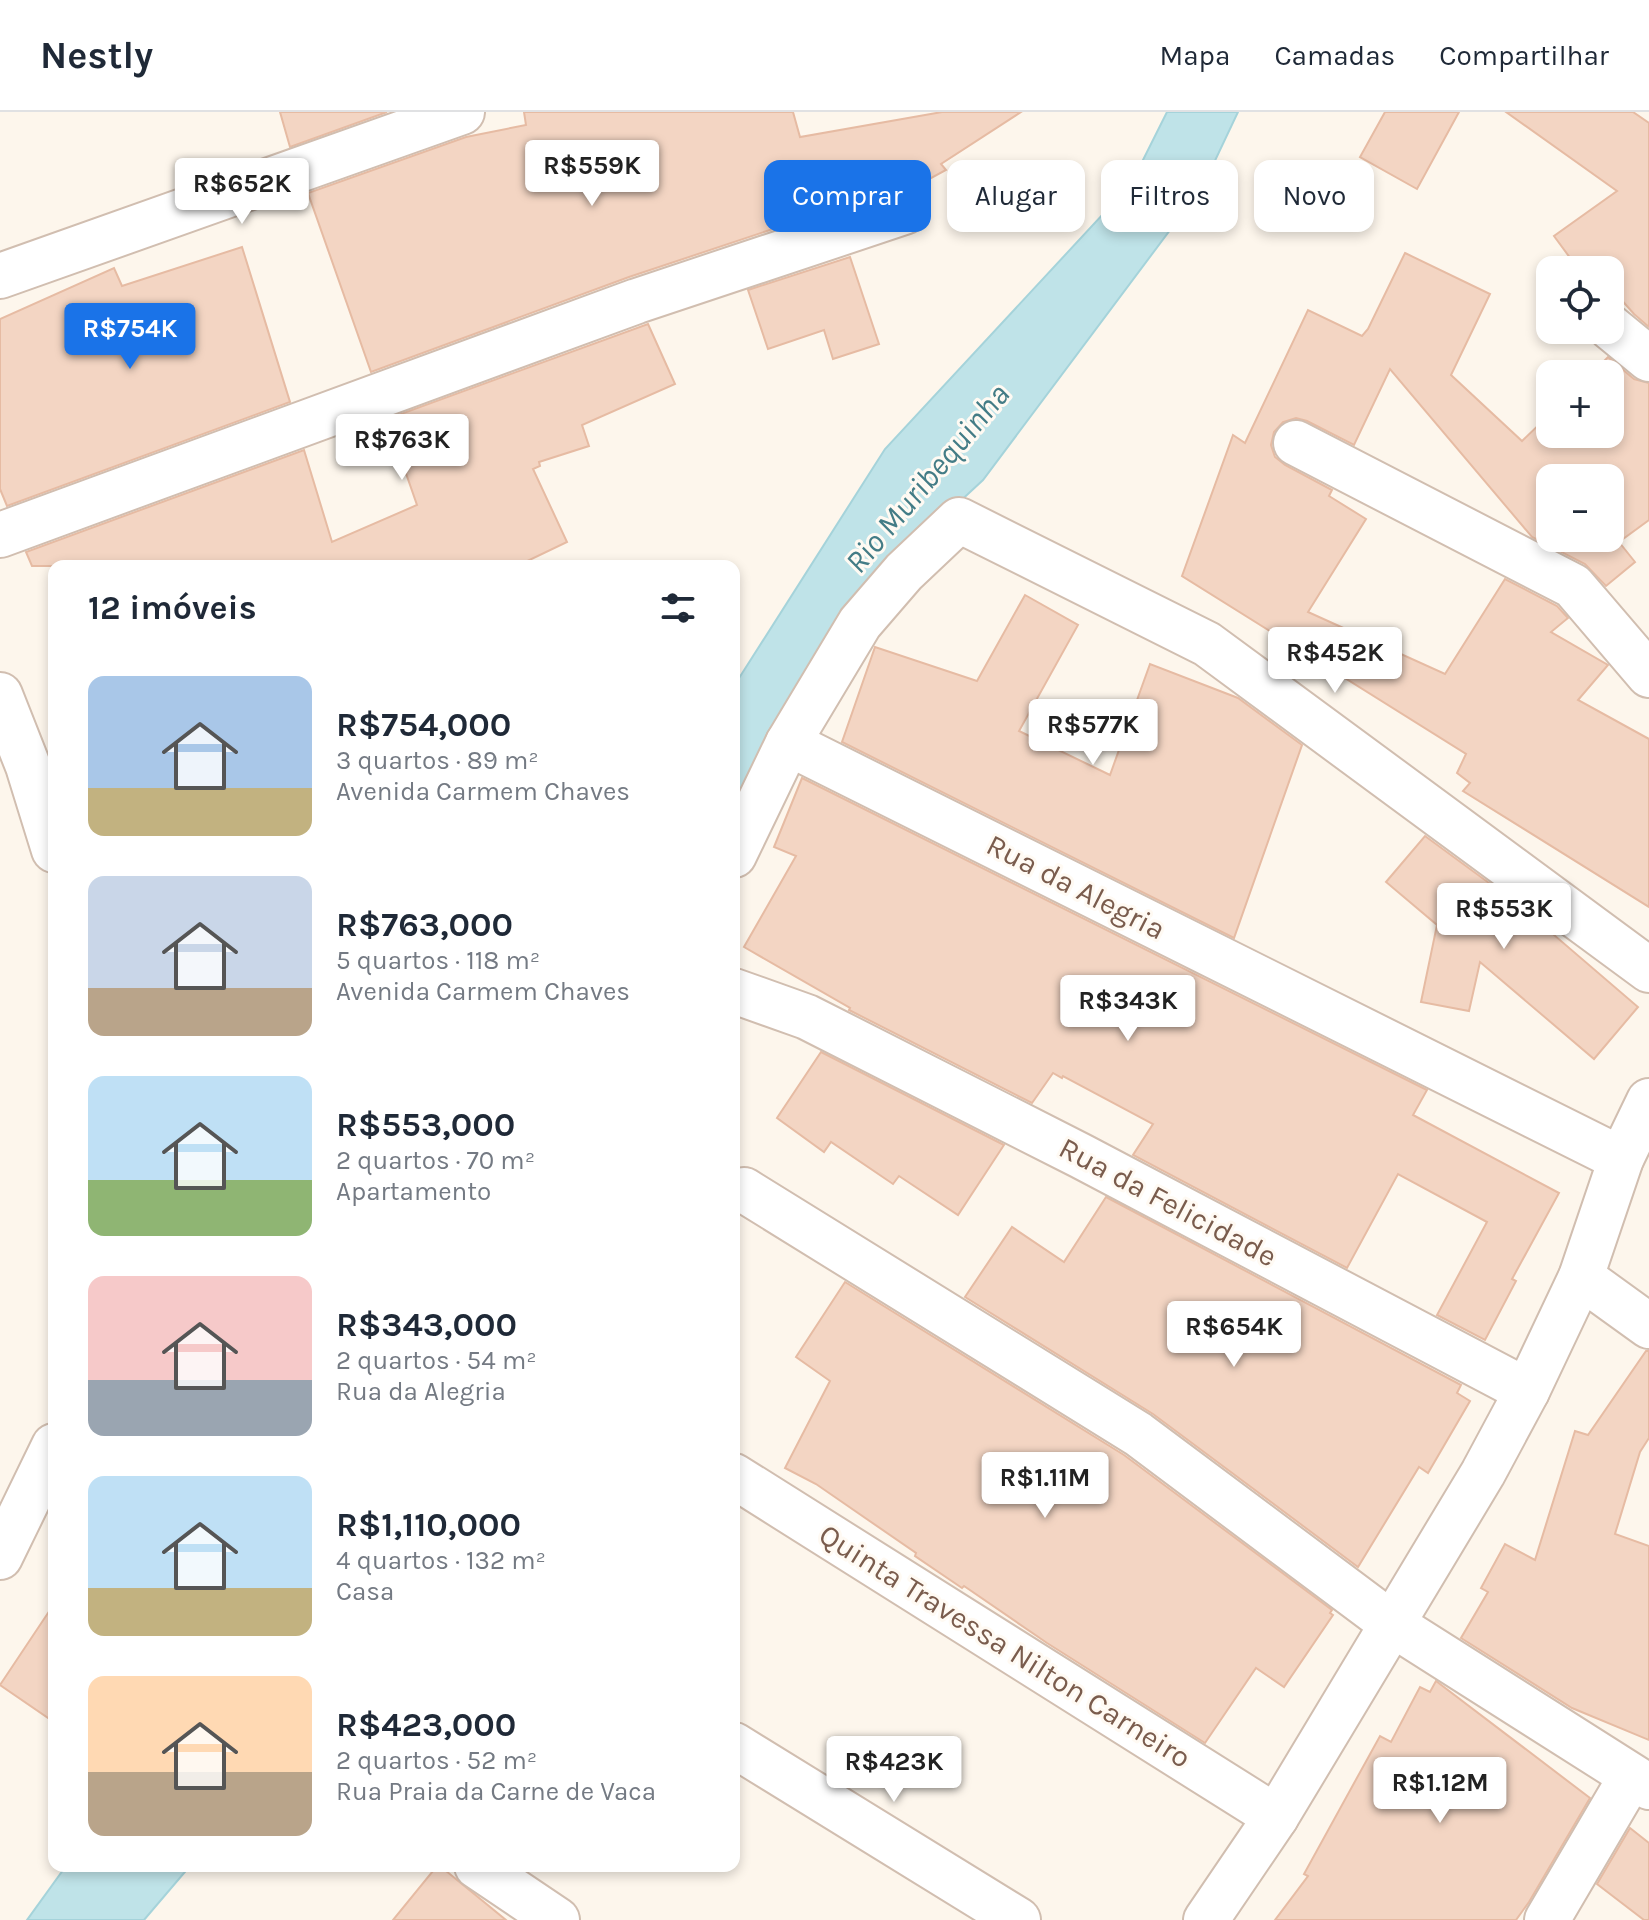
<!DOCTYPE html>
<html lang="pt">
<meta charset="utf-8">
<style>
:root{--surface:#fff;--page:#f2f2f3;--text:#1f2937;--muted:#747a83;--line:#e0e1e3;--accent:#1a73e8}
body{margin:0;font-family:Karla,sans-serif;background:var(--page);color:var(--text);height:100vh;display:flex;flex-direction:column;font-size:30px;white-space:nowrap}
*{box-sizing:border-box;margin:0}
p{font-size:26px;color:var(--muted)}
.icon{flex:none;width:44px;height:44px;fill:none;stroke:currentColor;stroke-width:2;stroke-linecap:round;stroke-linejoin:round}
.map{position:relative;flex:1;overflow:hidden}
.panel{position:absolute;left:48px;top:448px;width:692px;height:1312px;display:flex;flex-direction:column;background:var(--surface);border-radius:16px;box-shadow:0 4px 12px #0003}
.panel>*{flex:none}
.banner{position:absolute;left:764px;top:48px;width:760px;height:72px;display:flex;gap:16px}
.tools{position:absolute;left:1536px;top:144px;display:grid;gap:16px}
.tools a{display:grid;place-items:center;width:88px;height:88px;border-radius:16px;background:var(--surface);box-shadow:0 4px 12px #0003;font-size:40px}
.price{position:absolute;translate:-50% -68px;padding:0 18px;border-radius:8px;background:#fff;color:#222;font-size:26px;line-height:52px;filter:drop-shadow(0 2px 4px #0008)}
.price::after{content:'';position:absolute;left:50%;top:48px;width:24px;height:18px;margin-left:-12px;background:inherit;clip-path:polygon(0 0,100% 0,50% 100%)}
.price.selected{background:var(--accent);color:#fff}
ul{padding:0;list-style:none}
li{display:flex;align-items:center;gap:24px;height:200px;padding:0 40px}
li span{display:grid;place-items:center;flex:none;width:224px;height:160px;border-radius:16px;color:#555}
li>.icon{margin-inline-start:auto}
span .icon{width:96px;height:96px;fill:#fffc;stroke-width:1}
li b{font-size:34px}
h2{display:flex;justify-content:space-between;align-items:center;height:96px;padding:0 40px;font-size:34px}
.chip{padding:0 28px;border-radius:16px;background:var(--surface);box-shadow:0 4px 12px #0003;font-size:28px;line-height:72px}
.chip.selected{background:var(--accent);color:#fff}
header{display:flex;align-items:center;gap:48px;box-sizing:border-box;height:112px;padding:0 40px;background:var(--surface);border-bottom:2px solid var(--line)}
header strong{font-size:38px}
nav{display:flex;gap:44px;margin-inline-start:auto;font-size:28px}
.map>svg:first-child{display:block}
</style>
<header>
<strong>Nestly</strong>
<nav><a>Mapa</a><a>Camadas</a><a>Compartilhar</a></nav>
</header>
<div class="map">
<svg width="1649" height="1808" viewBox="0 0 1649 1808">
<rect width="100%" height="100%" fill="#fdf6ec"/>
<!-- water -->
<g fill="#bfe3e8" stroke="#a5d3da" stroke-width="2">
<path d="M 1167,0 L 1238,0 L 1203,74 L 983,368 L 899,446 L 734,711 L 734,574 L 885,337 L 1131,72 Z"/>
<path d="M 66,1754 L 190,1754 L 144,1808 L 27,1808 Z"/>
</g>
<!-- building -->
<g fill="#f3d5c3" stroke="#e6bba3" stroke-width="2" fill-rule="evenodd">
<path d="M 280,0 L 387,0 L 290,35 Z"/>
<path d="M 524,0 L 793,0 L 800,25 L 942,0 L 1021,0 L 941,52 L 946,58 L 911,77 L 896,76 L 629,165 L 371,260 L 308,81 L 466,25 L 526,13 Z"/>
<path d="M 1385,0 L 1459,0 L 1417,77 L 1360,45 Z"/>
<path d="M 1506,0 L 1633,0 L 1649,11 L 1649,215 L 1634,202 L 1610,175 L 1610,158 L 1579,158 L 1554,124 L 1617,79 Z"/>
<path d="M 242,135 L 290,290 L 7,394 L 0,377 L 0,207 L 114,156 L 122,174 Z"/>
<path d="M 1405,141 L 1490,182 L 1451,263 L 1522,329 L 1550,302 L 1550,322 L 1610,322 L 1610,262 L 1591,262 L 1608,245 L 1634,267 L 1649,271 L 1649,408 L 1619,430 L 1635,450 L 1606,474 L 1585,452 L 1532,425 L 1390,257 L 1354,333 L 1307,309 L 1296,306 L 1283,310 L 1274,320 L 1271,333 L 1275,345 L 1285,353 L 1332,378 L 1329,384 L 1366,407 L 1308,500 L 1445,562 L 1505,467 L 1557,494 L 1568,506 L 1551,520 L 1608,553 L 1578,588 L 1649,627 L 1649,795 L 1463,679 L 1470,671 L 1457,661 L 1466,642 L 1182,464 L 1233,323 L 1245,331 L 1308,198 L 1362,224 L 1368,217 ZM 1550,366 L 1610,366 L 1610,426 L 1550,426 Z"/>
<path d="M 850,145 L 879,232 L 833,247 L 824,218 L 768,237 L 748,178 Z"/>
<path d="M 648,212 L 675,272 L 582,313 L 589,334 L 539,350 L 540,354 L 533,357 L 567,430 L 517,454 L 32,454 L 26,440 L 304,338 L 332,430 L 417,393 L 387,307 Z"/>
<path d="M 1025,483 L 1078,513 L 1019,619 L 1110,663 L 1150,552 L 1238,586 L 1302,633 L 1234,826 L 842,630 L 875,535 L 977,569 Z"/>
<path d="M 802,666 L 1427,978 L 1413,1003 L 1559,1081 L 1512,1167 L 1516,1169 L 1485,1228 L 1437,1203 L 1487,1110 L 1398,1062 L 1347,1156 L 1133,1043 L 1153,1012 L 1063,964 L 1062,966 L 1053,961 L 1032,991 L 849,898 L 850,896 L 744,835 L 796,744 L 774,735 Z"/>
<path d="M 1425,724 L 1519,793 L 1638,895 L 1594,947 L 1480,850 L 1469,899 L 1421,890 L 1437,813 L 1386,770 Z"/>
<path d="M 821,940 L 1004,1033 L 958,1103 L 899,1064 L 893,1072 L 831,1030 L 824,1040 L 777,1006 Z"/>
<path d="M 1106,1085 L 1461,1273 L 1457,1281 L 1470,1289 L 1428,1361 L 1419,1355 L 1358,1455 L 1153,1302 L 965,1185 L 1012,1115 L 1064,1150 Z"/>
<path d="M 845,1170 L 1124,1343 L 1332,1498 L 1330,1501 L 1333,1503 L 1284,1575 L 1256,1556 L 1205,1631 L 1047,1531 L 964,1474 L 962,1476 L 915,1444 L 916,1441 L 816,1372 L 785,1356 L 830,1269 L 796,1245 Z"/>
<path d="M 1646,1239 L 1649,1239 L 1649,1326 L 1640,1340 L 1615,1422 L 1649,1434 L 1649,1628 L 1572,1596 L 1461,1526 L 1488,1480 L 1481,1476 L 1505,1432 L 1535,1448 L 1575,1319 L 1588,1323 Z"/>
<path d="M 54,1492 L 54,1610 L 0,1573 Z"/>
<path d="M 1436,1569 L 1590,1686 L 1529,1790 L 1516,1808 L 1275,1808 L 1308,1764 L 1304,1762 L 1380,1624 L 1391,1630 L 1420,1575 L 1430,1580 Z"/>
<path d="M 1630,1716 L 1649,1731 L 1649,1808 L 1644,1808 L 1597,1772 Z"/>
<path d="M 437,1754 L 440,1754 L 506,1808 L 393,1808 Z"/>
</g>
<g fill="none" stroke-linecap="round" stroke-linejoin="round">
<defs>
<g id="minor">
<path d="M 0,164 L 462,0"/>
<path d="M 1610,215 L 1649,247"/>
<path d="M 1296,331 L 1573,474 L 1649,563"/>
<path d="M 0,423 L 637,189 L 904,100"/>
<path d="M 0,583 L 28,654 L 54,738"/>
<path d="M 788,631 L 1621,1047"/>
<path d="M 734,743 L 788,631 L 860,511 L 904,460 L 959,408 L 1207,532 L 1649,858"/>
<path d="M 734,879 L 807,905 L 1081,1044 L 1527,1279"/>
<path d="M 744,1078 L 1138,1322 L 1392,1512 L 1649,1675"/>
<path d="M 1581,1165 L 1649,1214"/>
<path d="M 734,1364 L 1276,1705"/>
<path d="M 0,1445 L 54,1334"/>
<path d="M 734,1633 L 1018,1808"/>
<path d="M 477,1754 L 557,1808"/>
<path d="M 1206,1808 L 1276,1705 L 1483,1361 L 1527,1279 L 1581,1165 L 1621,1047 L 1649,989"/>
<path d="M 1547,1808 L 1631,1665"/>
</g>
</defs>
<!-- minor casing -->
<use href="#minor" stroke="#d1beb0" stroke-width="48"/>
<!-- minor -->
<use href="#minor" stroke="#fff" stroke-width="44"/>
</g>
<g text-anchor="middle" stroke-width="6" stroke-linejoin="round" paint-order="stroke">
<!-- street labels -->
<g font-size="30" fill="#7a5c4d" stroke="#fffaf3">
<text transform="translate(1076 775) rotate(27)" y="10">Rua da Alegria</text>
<text transform="translate(1168 1090) rotate(28)" y="10">Rua da Felicidade</text>
<text transform="translate(1005 1534) rotate(32)" y="10">Quinta Travessa Nilton Carneiro</text>
</g>
<!-- water labels -->
<g font-size="32" font-style="italic" fill="#437c86" stroke="#fffaf3">
<text transform="translate(927 366) rotate(-50)" y="11">Rio Muribequinha</text>
</g>
</g>
</svg>
<div class="tools">
<a><svg class="icon" aria-label="locate" viewBox="0 0 24 24"><circle cx="12" cy="12" r="6"/><path d="M12 2v4M12 18v4M2 12h4M18 12h4"/></svg></a>
<a>+</a>
<a>−</a>
</div>
<b class="price" style="left:592px;top:96px">R$559K</b>
<b class="price" style="left:242px;top:114px">R$652K</b>
<b class="price selected" style="left:130px;top:259px">R$754K</b>
<b class="price" style="left:402px;top:370px">R$763K</b>
<b class="price" style="left:1335px;top:583px">R$452K</b>
<b class="price" style="left:1093px;top:655px">R$577K</b>
<b class="price" style="left:1504px;top:839px">R$553K</b>
<b class="price" style="left:1128px;top:931px">R$343K</b>
<b class="price" style="left:1234px;top:1257px">R$654K</b>
<b class="price" style="left:1045px;top:1408px">R$1.11M</b>
<b class="price" style="left:894px;top:1692px">R$423K</b>
<b class="price" style="left:1440px;top:1713px">R$1.12M</b>
<div class="banner">
<a class="chip selected">Comprar</a>
<a class="chip">Alugar</a>
<a class="chip">Filtros</a>
<a class="chip">Novo</a>
</div>
<section class="panel">
<h2>12 imóveis<svg class="icon" aria-label="filters" viewBox="0 0 24 24"><path d="M4 7h16M4 17h16"/><circle cx="9" cy="7" r="2"/><circle cx="15" cy="17" r="2"/></svg></h2>
<ul>
<li><span style="background:linear-gradient(#a9c7e8 70%,#c2b280 0)"><svg class="icon" aria-label="home" viewBox="0 0 24 24"><path d="M3 11l9-7 9 7M6 9v11h12V9"/></svg></span><div><b>R$754,000</b><p>3 quartos · 89 m²</p><p>Avenida Carmem Chaves</p></div></li>
<li><span style="background:linear-gradient(#c9d6e8 70%,#b9a48a 0)"><svg class="icon" aria-label="home" viewBox="0 0 24 24"><path d="M3 11l9-7 9 7M6 9v11h12V9"/></svg></span><div><b>R$763,000</b><p>5 quartos · 118 m²</p><p>Avenida Carmem Chaves</p></div></li>
<li><span style="background:linear-gradient(#bfe0f5 65%,#8fb573 0)"><svg class="icon" aria-label="home" viewBox="0 0 24 24"><path d="M3 11l9-7 9 7M6 9v11h12V9"/></svg></span><div><b>R$553,000</b><p>2 quartos · 70 m²</p><p>Apartamento</p></div></li>
<li><span style="background:linear-gradient(#f6c9c9 65%,#9aa5b1 0)"><svg class="icon" aria-label="home" viewBox="0 0 24 24"><path d="M3 11l9-7 9 7M6 9v11h12V9"/></svg></span><div><b>R$343,000</b><p>2 quartos · 54 m²</p><p>Rua da Alegria</p></div></li>
<li><span style="background:linear-gradient(#bfe0f5 70%,#c2b280 0)"><svg class="icon" aria-label="home" viewBox="0 0 24 24"><path d="M3 11l9-7 9 7M6 9v11h12V9"/></svg></span><div><b>R$1,110,000</b><p>4 quartos · 132 m²</p><p>Casa</p></div></li>
<li><span style="background:linear-gradient(#ffd9b3 60%,#b9a48a 0)"><svg class="icon" aria-label="home" viewBox="0 0 24 24"><path d="M3 11l9-7 9 7M6 9v11h12V9"/></svg></span><div><b>R$423,000</b><p>2 quartos · 52 m²</p><p>Rua Praia da Carne de Vaca</p></div></li>
</ul>
</section>
</div>
